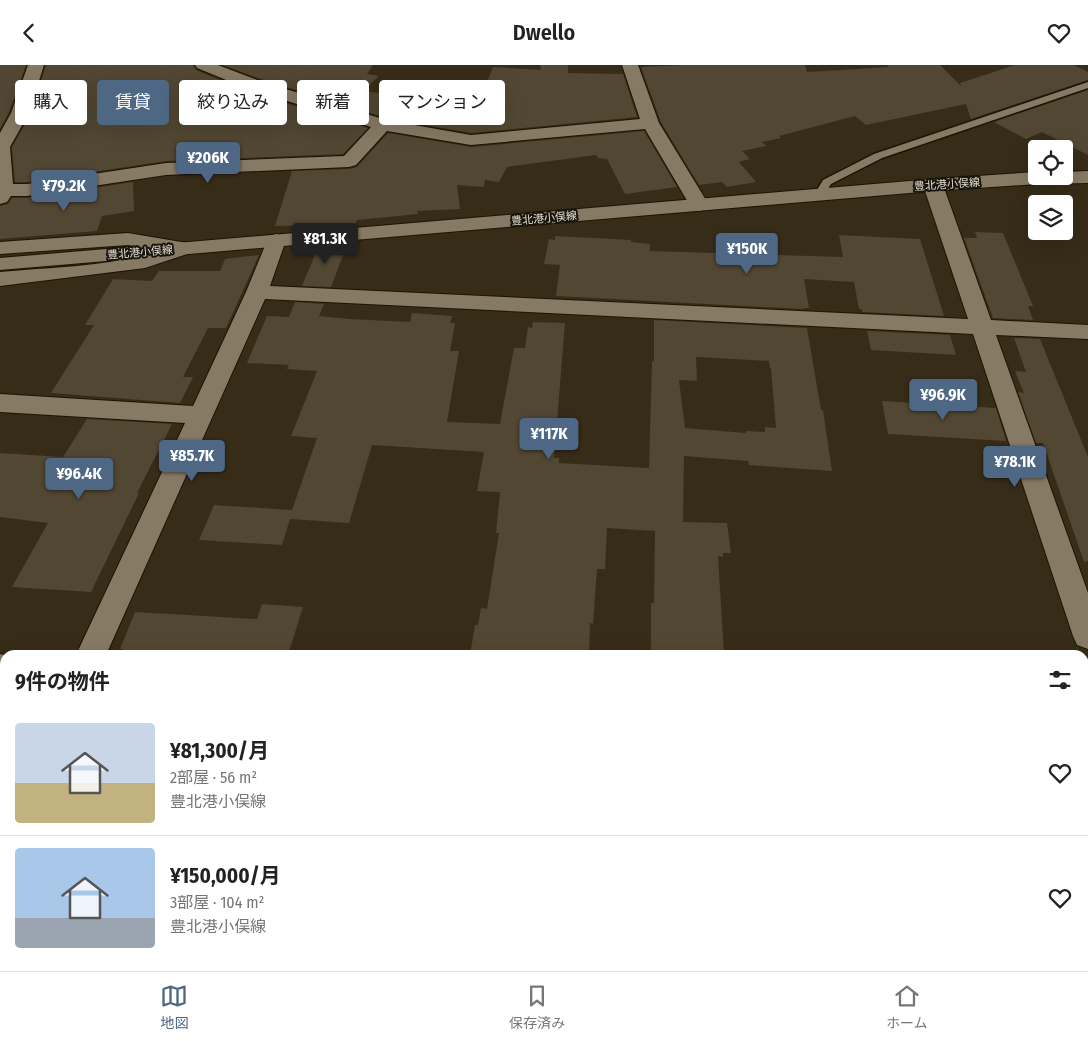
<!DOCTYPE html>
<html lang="ja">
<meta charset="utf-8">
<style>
:root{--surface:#fff;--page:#f6f6f6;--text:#222;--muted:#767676;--line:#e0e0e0;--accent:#4e6784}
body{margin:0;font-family:"Fira Sans Condensed","Noto Sans JP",sans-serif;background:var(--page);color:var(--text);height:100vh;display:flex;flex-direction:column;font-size:19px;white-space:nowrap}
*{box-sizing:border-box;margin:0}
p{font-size:16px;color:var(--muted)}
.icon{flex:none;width:28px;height:28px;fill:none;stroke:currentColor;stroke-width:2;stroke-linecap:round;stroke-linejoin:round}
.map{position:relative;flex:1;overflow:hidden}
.drawer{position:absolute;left:0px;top:585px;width:1089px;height:321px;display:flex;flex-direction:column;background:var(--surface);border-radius:15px 15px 0 0;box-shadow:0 5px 20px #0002}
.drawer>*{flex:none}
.banner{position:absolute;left:15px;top:15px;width:500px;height:45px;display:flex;gap:10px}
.controls{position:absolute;left:1028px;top:75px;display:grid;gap:10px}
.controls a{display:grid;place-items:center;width:45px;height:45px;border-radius:5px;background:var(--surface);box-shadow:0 5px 20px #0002;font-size:25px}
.price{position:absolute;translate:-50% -42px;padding:0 11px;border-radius:5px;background:var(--accent);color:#fff;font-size:16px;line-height:32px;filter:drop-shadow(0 1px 2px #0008)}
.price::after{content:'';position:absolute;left:50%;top:30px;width:15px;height:11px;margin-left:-8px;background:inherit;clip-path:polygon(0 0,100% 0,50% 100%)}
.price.selected{background:#222;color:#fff}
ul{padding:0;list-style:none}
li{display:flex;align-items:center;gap:15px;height:125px;padding:0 15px}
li+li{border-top:1px solid var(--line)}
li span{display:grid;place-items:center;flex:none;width:140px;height:100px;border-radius:5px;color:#555}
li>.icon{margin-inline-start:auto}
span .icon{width:60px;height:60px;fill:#fffc;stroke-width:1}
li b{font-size:21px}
h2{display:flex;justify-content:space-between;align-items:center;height:60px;padding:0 15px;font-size:21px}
.tag{padding:0 18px;border-radius:5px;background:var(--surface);box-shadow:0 5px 20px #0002;font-size:18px;line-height:45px}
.tag.selected{background:var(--accent);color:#fff}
header{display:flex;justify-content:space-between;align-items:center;height:65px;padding:0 15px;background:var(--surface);font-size:22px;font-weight:600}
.menu{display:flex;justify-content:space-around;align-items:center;height:70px;border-top:1px solid var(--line);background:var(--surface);font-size:14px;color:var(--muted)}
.menu a{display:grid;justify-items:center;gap:2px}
.menu .selected{color:var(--accent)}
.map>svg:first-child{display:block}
</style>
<header><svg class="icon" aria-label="back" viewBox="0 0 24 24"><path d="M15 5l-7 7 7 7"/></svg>Dwello<svg class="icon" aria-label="heart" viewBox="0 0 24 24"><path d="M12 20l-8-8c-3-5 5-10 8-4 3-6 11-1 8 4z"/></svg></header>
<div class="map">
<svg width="1088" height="906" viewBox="0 0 1088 906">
<rect width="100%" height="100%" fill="#362c18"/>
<!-- building -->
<g fill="#514732" fill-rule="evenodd">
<path d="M 0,0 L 26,0 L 9,47 L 0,64 Z"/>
<path d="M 46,0 L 193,0 L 196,5 L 247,26 L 368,63 L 343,89 L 166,96 L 27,117 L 15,117 L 12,82 L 31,49 Z"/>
<path d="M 223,0 L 373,0 L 367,9 L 379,11 L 363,26 L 453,37 L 465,17 L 486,19 L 493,2 L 541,5 L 540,0 L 568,0 L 568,8 L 623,9 L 637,52 L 471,68 L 386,53 L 261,14 Z"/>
<path d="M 683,0 L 805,0 L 807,7 L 889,2 L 887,0 L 940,0 L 961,21 L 960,18 L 1015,0 L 1074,0 L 1088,7 L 1088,15 L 971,54 L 966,39 L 866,60 L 855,51 L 779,71 L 781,73 L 762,77 L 766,81 L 742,86 L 750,94 L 739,97 L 756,117 L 727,122 L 722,117 L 699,120 L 661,57 L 641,2 Z"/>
<path d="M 1088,25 L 1088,90 L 1042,67 L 1026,74 L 994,57 Z"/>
<path d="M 644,66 L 677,122 L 625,129 L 607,94 L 598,93 L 596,90 L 507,102 L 499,117 L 485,115 L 484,122 L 457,120 L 460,144 L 417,146 L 418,149 L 357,155 L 354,161 L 326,164 L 327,160 L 275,161 L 292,106 L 349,104 L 357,102 L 388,68 L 471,82 Z"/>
<path d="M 133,117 L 134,146 L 102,151 L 97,166 L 0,174 L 0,141 L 8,139 L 12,133 L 27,133 Z"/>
<path d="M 975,167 L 1003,168 L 1033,241 L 1028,241 L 1033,255 L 993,253 L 964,173 L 977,173 Z"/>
<path d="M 839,170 L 920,174 L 944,251 L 862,247 L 862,244 L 859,244 L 854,217 L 804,214 L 809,243 L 804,243 L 804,244 L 556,231 L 560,200 L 544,199 L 549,174 L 555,175 L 555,171 L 631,175 L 631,177 L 650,179 L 650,186 L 843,192 Z"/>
<path d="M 348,177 L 331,222 L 302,221 L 319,180 Z"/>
<path d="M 259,190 L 226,263 L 208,263 L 183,312 L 193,312 L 180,338 L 51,328 L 94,260 L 85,260 L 113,214 L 152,216 L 159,206 L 220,206 L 225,194 Z"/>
<path d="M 295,237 L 324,239 L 319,251 L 350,254 L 410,257 L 412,248 L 452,251 L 450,258 L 455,258 L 450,286 L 459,286 L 447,357 L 500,359 L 514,283 L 525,283 L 528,262 L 532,263 L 533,257 L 565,258 L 554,393 L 559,393 L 559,398 L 649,403 L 652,296 L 654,296 L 654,255 L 807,263 L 821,345 L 823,345 L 832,406 L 749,400 L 748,396 L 684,391 L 683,457 L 727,458 L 731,488 L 723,488 L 723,492 L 718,491 L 724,590 L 651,590 L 651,538 L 654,538 L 655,466 L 607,463 L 605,504 L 597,504 L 593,559 L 590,558 L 589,590 L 470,590 L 475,560 L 478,560 L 481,543 L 487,544 L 499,468 L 496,468 L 500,427 L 477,426 L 484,387 L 372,380 L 349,458 L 290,454 L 282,480 L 199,475 L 214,440 L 292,445 L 317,373 L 291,371 L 317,306 L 287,304 L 289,300 L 247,298 L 267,251 L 289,252 ZM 696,292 L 769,296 L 770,303 L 771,303 L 776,363 L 765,362 L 765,367 L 746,366 L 746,368 L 685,363 L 679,315 L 697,316 Z"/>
<path d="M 867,266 L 950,270 L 956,290 L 871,285 Z"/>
<path d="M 1014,273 L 1040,274 L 1088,392 L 1088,496 L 1084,497 L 1043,378 L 1036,378 L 1018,327 L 1024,328 L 1015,306 L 1026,307 Z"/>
<path d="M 882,336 L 996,343 L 1006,376 L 888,369 Z"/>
<path d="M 87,354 L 172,359 L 137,428 L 139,428 L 91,527 L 12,522 L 48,458 L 0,452 L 0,388 L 63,392 Z"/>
<path d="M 262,539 L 303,542 L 288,590 L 121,590 L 123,584 L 120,584 L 135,547 L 257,554 Z"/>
</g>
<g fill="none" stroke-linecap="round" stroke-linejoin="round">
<defs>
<path id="lane" d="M 1088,17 L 1088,23 L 882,93 L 831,119 L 823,132 L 815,132 L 814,130 L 823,115 L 874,89 Z"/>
<g id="street">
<path d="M 28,0 L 44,0 L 29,48 L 10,82 L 13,119 L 27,119 L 166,98 L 344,91 L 371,62 L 248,24 L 197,3 L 195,0 L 218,0 L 260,16 L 386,55 L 471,70 L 640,54 L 622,0 L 638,0 L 659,58 L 709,140 L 706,144 L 699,146 L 692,144 L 645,64 L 471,80 L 387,66 L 356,100 L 349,102 L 166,110 L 27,131 L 11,131 L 7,137 L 0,139 L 0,68 L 11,48 Z"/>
<path d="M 933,114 L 940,116 L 943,120 L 991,255 L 1088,260 L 1088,274 L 996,270 L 1088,528 L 1088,584 L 1077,580 L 1073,571 L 973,269 L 265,234 L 106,590 L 76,590 L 185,358 L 0,347 L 0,329 L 193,341 L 246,227 L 269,171 L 276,169 L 283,171 L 286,175 L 270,221 L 968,254 L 923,120 L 926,116 Z"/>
<path d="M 128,168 L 193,179 L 196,183 L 193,187 L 145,203 L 0,221 L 0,207 C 53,202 110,202 160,185 L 128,180 L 0,189 L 0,177 Z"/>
<path d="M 0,589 L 5,590 L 5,618 L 0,617 Z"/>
<path d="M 1084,666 L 1088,667 L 1088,699 L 1084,697 Z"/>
<path d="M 5,757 L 5,802 L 0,804 L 0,759 Z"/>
</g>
<path id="secondary" d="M 1088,106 L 1088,118 L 1038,119 L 933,126 L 0,205 L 0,193 L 933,114 L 1036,107 L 1036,111 L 1064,111 L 1064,107 Z"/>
</defs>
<!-- lane casing -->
<use href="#lane" stroke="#1d1402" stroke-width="3"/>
<!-- street casing -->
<use href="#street" stroke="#1d1402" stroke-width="2"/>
<!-- secondary casing -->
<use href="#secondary" stroke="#1d1402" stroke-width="2"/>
<!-- lane -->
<use href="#lane" fill="#867a64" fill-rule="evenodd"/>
<!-- street -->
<use href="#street" fill="#867a64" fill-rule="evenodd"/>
<!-- secondary -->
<use href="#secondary" fill="#867a64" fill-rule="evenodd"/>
</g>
<g text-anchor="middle" stroke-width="4" stroke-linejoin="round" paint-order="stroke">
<!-- far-street labels -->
<g font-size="11" fill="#e7e0d4" stroke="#19150c">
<text transform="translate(947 119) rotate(-4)" y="4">豊北港小俣線</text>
<text transform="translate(544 153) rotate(-5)" y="4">豊北港小俣線</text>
<text transform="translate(140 187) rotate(-5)" y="4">豊北港小俣線</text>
</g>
</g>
</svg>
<div class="controls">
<a><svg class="icon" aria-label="locate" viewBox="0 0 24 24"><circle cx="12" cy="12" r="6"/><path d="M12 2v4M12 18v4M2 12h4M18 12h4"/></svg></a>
<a><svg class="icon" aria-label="layers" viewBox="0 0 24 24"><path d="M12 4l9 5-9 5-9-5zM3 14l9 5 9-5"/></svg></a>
</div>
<b class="price" style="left:208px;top:119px">¥206K</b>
<b class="price" style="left:64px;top:147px">¥79.2K</b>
<b class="price selected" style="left:325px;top:200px">¥81.3K</b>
<b class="price" style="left:747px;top:210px">¥150K</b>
<b class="price" style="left:943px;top:356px">¥96.9K</b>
<b class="price" style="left:549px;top:395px">¥117K</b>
<b class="price" style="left:192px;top:417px">¥85.7K</b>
<b class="price" style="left:1015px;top:423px">¥78.1K</b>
<b class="price" style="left:79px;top:435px">¥96.4K</b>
<div class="banner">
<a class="tag">購入</a>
<a class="tag selected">賃貸</a>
<a class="tag">絞り込み</a>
<a class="tag">新着</a>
<a class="tag">マンション</a>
</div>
<section class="drawer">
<h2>9件の物件<svg class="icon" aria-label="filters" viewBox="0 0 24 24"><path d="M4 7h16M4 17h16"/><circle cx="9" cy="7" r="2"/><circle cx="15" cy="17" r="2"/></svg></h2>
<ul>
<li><span style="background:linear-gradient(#c9d6e8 60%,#c2b280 0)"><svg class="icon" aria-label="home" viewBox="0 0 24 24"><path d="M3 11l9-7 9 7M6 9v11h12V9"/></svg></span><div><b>¥81,300/月</b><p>2部屋 · 56 m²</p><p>豊北港小俣線</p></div><svg class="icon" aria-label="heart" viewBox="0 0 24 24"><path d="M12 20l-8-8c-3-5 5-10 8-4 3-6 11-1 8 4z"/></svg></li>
<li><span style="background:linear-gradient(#a9c7e8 70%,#9aa5b1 0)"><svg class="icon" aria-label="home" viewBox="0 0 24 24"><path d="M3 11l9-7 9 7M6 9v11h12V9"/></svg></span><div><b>¥150,000/月</b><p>3部屋 · 104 m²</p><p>豊北港小俣線</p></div><svg class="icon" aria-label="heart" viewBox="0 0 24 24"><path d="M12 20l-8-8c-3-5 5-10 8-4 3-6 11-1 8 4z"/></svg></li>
</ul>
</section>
</div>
<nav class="menu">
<a class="selected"><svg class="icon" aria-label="map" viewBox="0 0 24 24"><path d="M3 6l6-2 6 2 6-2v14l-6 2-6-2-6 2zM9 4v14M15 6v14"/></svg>地図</a>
<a><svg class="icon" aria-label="saved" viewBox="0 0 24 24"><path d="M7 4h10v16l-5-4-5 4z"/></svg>保存済み</a>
<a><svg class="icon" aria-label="home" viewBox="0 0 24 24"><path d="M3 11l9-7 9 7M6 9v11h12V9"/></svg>ホーム</a>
</nav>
